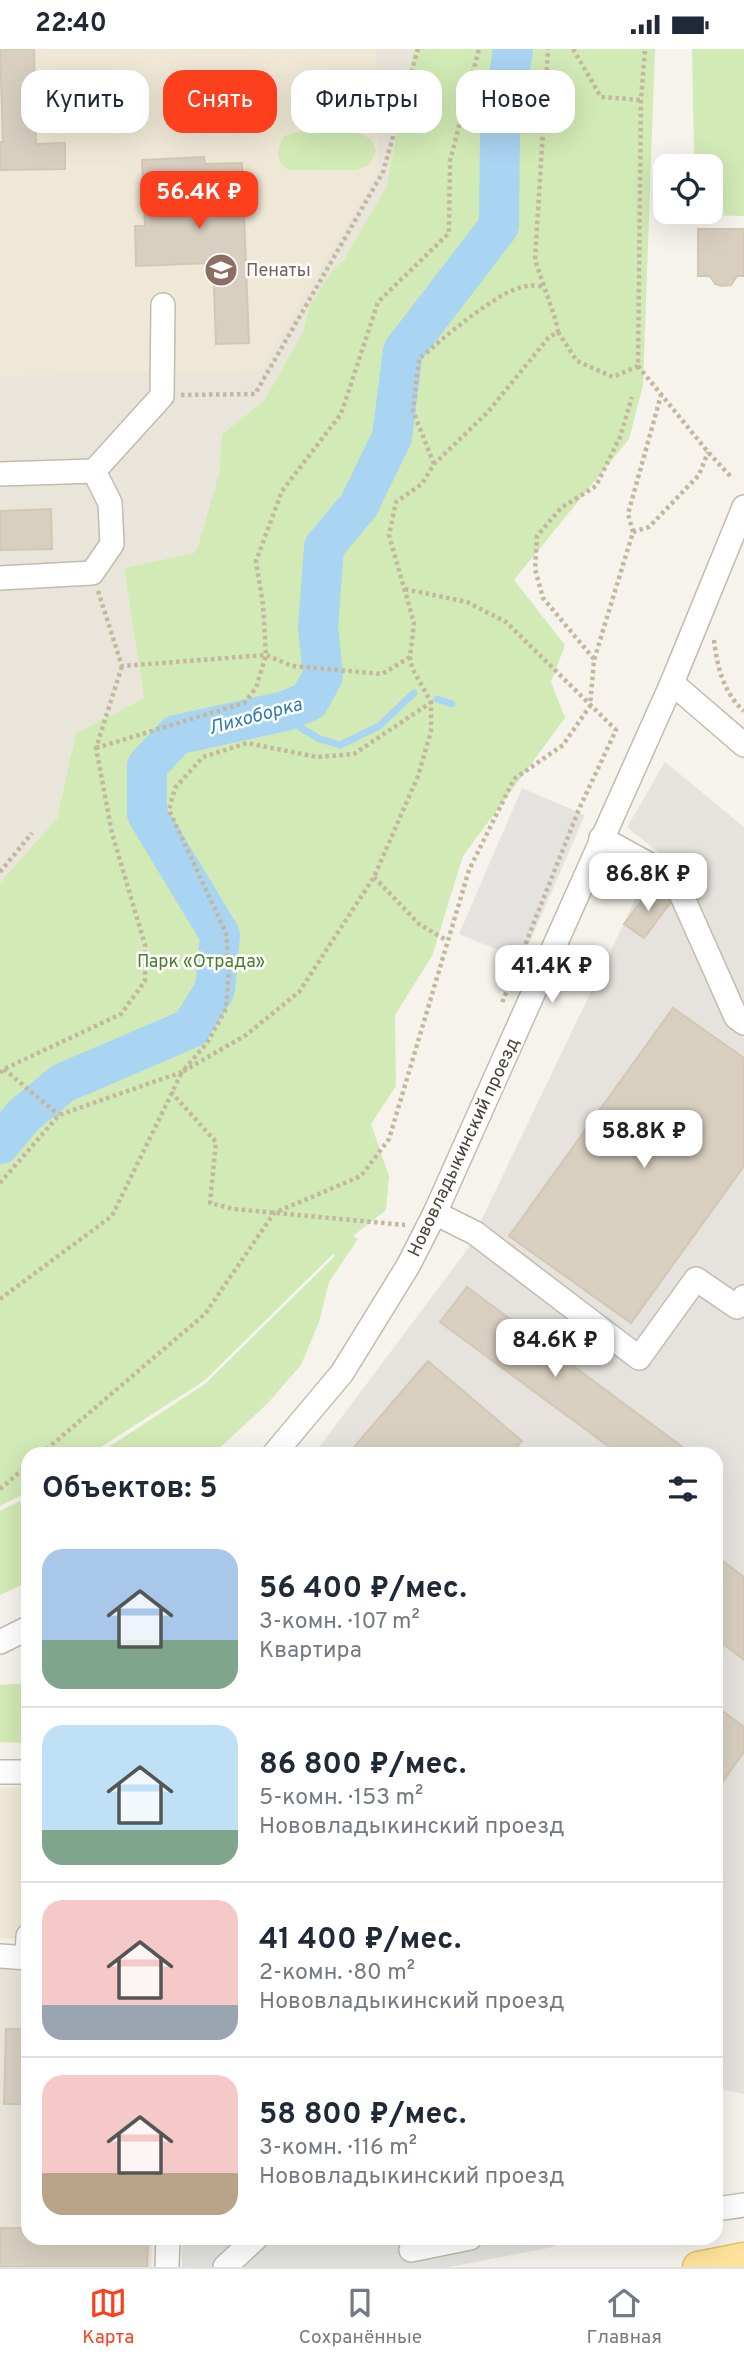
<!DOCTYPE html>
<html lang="ru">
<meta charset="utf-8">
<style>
:root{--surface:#fff;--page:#f2f2f3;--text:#1f2937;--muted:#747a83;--line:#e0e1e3;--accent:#fc3f1d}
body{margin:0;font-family:Overpass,sans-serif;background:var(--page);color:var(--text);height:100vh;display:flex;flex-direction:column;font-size:26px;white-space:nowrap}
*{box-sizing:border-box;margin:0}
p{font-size:23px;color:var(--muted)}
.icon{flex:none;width:38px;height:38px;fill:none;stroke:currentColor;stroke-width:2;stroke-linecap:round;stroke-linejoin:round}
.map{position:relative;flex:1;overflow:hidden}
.details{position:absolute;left:21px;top:1398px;width:702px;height:798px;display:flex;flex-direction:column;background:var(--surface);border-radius:21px;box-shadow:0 7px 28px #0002}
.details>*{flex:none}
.guide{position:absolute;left:21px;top:21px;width:704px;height:63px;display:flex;gap:14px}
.tools{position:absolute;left:653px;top:105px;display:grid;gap:14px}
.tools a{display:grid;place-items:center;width:70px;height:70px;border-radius:14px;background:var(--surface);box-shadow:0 7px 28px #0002;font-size:35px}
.price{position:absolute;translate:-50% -60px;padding:0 16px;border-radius:14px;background:#fff;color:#222;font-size:23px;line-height:46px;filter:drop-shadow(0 2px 4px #0008)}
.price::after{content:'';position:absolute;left:50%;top:42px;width:21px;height:16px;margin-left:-10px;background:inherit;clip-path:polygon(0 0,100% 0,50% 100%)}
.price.selected{background:var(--accent);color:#fff}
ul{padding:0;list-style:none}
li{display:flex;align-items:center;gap:21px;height:175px;padding:0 21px}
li+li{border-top:2px solid var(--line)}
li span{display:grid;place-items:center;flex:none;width:196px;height:140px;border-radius:21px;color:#555}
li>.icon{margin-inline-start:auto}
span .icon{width:84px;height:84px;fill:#fffc;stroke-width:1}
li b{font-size:30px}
h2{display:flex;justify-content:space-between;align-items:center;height:84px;padding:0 21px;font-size:30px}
.pill{padding:0 24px;border-radius:21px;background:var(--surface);box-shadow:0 7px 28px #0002;font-size:24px;line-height:63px}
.pill.selected{background:var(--accent);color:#fff}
.status{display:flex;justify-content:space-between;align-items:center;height:49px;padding:0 35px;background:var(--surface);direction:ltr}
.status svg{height:19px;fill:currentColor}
.tab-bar{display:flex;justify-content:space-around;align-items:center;height:98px;border-top:2px solid var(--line);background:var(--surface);font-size:19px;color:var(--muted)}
.tab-bar a{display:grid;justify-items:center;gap:4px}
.tab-bar .selected{color:var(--accent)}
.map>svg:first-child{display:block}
</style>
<div class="status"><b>22:40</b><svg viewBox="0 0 49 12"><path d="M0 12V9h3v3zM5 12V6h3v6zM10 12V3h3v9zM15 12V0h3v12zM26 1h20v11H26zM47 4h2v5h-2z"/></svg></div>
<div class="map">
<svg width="744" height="2218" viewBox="0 0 744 2218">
<rect width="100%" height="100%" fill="#f6f3ec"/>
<!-- residential -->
<g fill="#eae5da">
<path d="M 0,0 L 414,0 L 386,138 L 264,352 L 222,385 L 213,501 L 124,519 L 144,649 L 76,684 L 57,769 L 0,834 Z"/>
<path d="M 0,1920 L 28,1921 L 28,2189 L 152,2189 L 151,2218 L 0,2218 Z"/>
</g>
<!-- industrial -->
<path fill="#e6e2dd" d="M 665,713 L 744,778 L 744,2045 L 720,2040 L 716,2045 L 716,1405 L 314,1405 L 467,1201 L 658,803 L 627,778 Z"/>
<!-- education -->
<g fill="#efe8d6">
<path d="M 0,0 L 376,0 L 379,121 L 260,322 L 0,327 Z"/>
<path d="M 28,1737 L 28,1890 L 0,1889 L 0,1739 Z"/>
</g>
<!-- green -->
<g fill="#d2eab5">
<path d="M 414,0 L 655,0 L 643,336 L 629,390 L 514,531 L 565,596 L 551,633 L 565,669 L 463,807 L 432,907 L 395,966 L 396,1037 L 371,1075 L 389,1127 L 386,1161 L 353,1187 L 358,1190 L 329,1233 L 319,1273 L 301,1316 L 267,1355 L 213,1405 L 98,1405 L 205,1335 L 335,1207 L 333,1205 L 204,1332 L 90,1405 L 28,1405 L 28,1443 L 0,1457 L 0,834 L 57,769 L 76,684 L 144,649 L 124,519 L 194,504 L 198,498 L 219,425 L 222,385 L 264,352 L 303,283 L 310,256 L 332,222 L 344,211 L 386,138 Z"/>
<path d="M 692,0 L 744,0 L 744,167 L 705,166 L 704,163 L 710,163 L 710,117 L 697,117 L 694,103 Z"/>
<path d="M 297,83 L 356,83 L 371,90 L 376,102 L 370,115 L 357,121 L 289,121 C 274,111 277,101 284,87 Z"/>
<path d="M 28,1448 L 28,1533 L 0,1546 L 0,1462 Z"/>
<path d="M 28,1634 L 28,1694 L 0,1693 L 0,1636 Z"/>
</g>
<!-- parking -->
<g fill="#e5e3e0">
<path d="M 522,739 L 585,766 L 522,911 L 459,885 Z"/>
<path d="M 233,2189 L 568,2189 L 553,2198 L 450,2218 L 182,2218 L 182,2195 L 225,2195 Z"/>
</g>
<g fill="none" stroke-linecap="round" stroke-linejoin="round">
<!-- stream -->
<g stroke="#a9d4f2" stroke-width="7">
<path d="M 437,650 L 452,655"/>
<path d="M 285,662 L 301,679 L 320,690 L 340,696 L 379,677 L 414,644"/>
</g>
<!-- river -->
<path stroke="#a9d4f2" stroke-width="40" d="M 0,1095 L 23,1067 L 63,1034 L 191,979 L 215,940 L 220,886 L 147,765 L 147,717 L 176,686 L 285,662 L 309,652 L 323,627 L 318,578 L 324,498 L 359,456 L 392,388 L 403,302 L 499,177 L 500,86 L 513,0"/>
</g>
<!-- building -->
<g fill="#d8cfc1" stroke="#d3c7b4" stroke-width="2">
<path d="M 0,0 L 34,0 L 36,95 L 65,94 L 65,120 L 0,121 L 0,93 L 3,93 Z"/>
<path d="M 204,108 L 205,115 L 242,114 L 249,294 L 216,295 L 213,214 L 136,217 L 135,177 L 145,177 L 142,111 Z"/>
<path d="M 698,180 L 744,180 L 744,227 L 737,227 L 731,236 L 722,237 L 715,235 L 710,227 L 698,227 Z"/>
<path d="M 51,460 L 52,500 L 0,501 L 0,462 Z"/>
<path d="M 652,838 L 668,849 L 670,854 L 644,889 L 624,875 Z"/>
<path d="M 673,959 L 744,1009 L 744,1117 L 631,1274 L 509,1187 Z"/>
<path d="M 467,1238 L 692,1405 L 619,1405 L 440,1273 Z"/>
<path d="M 428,1312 L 522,1392 L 510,1405 L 348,1405 Z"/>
<path d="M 716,1507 L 744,1528 L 744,1611 L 716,1589 Z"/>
<path d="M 716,1657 L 744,1678 L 744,1703 L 716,1742 Z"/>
<path d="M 6,1980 L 28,1980 L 28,2055 L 4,2055 Z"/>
<path d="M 0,2179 L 28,2179 L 28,2189 L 148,2189 L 147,2218 L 0,2218 Z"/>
</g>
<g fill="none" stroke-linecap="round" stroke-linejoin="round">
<defs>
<g id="minor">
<path d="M 94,422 L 162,347 L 163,256"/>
<path d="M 0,425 L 94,422 L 110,454 L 112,495 L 92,524 L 0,529"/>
<path d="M 672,634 L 744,696"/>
<path d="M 601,789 L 674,829 L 736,968 L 744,974"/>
<path d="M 435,1164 L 475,1184 L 639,1309 L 696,1230 L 737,1258 L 744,1248"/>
<path d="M 274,1405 L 342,1324 L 408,1217 L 435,1164 L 672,634 L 744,458"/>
<path d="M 0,1593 L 28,1579"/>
<path d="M 0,1723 L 28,1723"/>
<path d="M 0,1907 L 28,1909"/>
<path d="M 27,1908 L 28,1887"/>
<path d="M 716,2160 L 744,2156"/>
<path d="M 411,2201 L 470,2189"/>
<path d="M 167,2218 L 168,2189"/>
<path d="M 225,2218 L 256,2189"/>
</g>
<path id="major" d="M 698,2218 L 744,2209"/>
</defs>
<!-- minor casing -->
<use href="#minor" stroke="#c2bbae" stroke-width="26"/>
<!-- major casing -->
<use href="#major" stroke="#e6c16a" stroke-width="33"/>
<!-- path -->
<g stroke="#c4b79f" stroke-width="4.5" stroke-dasharray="3.5 3.5" stroke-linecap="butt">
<path d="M 573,0 L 601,48 L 641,51"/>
<path d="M 558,283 L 577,312 L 613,328 L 638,317 L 641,51 L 645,0"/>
<path d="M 638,317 L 708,403 L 732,429"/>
<path d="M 181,346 L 255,345 L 383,123 L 418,0"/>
<path d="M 434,415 L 413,362 L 419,310 C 443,290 497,241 527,237 C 532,236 539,237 544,238"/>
<path d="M 633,483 L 628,465 L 661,346"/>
<path d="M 405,540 L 467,553 L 506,573 L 616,681 L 579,760 L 502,954"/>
<path d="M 98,542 L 122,617 L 266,606 L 292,617 L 382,625 L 410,608"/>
<path d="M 714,591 C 717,616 723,644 744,662"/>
<path d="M 594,610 L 543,549 L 535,520 L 537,487 L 561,459 L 596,437 L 620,388 L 632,348"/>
<path d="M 96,699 L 244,654 L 256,639 L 266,606 L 263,556 L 256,512 L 282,442 L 341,365 L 378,253 L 449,184 L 450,112 L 479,0"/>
<path d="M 0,823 L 32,784"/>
<path d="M 374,828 L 419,875 L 446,891"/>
<path d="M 4,1020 L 59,1066"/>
<path d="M 0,1024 L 4,1020 L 121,965 L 145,932 L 145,896 L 112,784 L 96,699 L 122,617"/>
<path d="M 171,1043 L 216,1093 L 210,1154 L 234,1160 L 405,1176"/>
<path d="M 0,1134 L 59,1066 L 182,1023 L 207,994 L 226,960 L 229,920 L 226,884 L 169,761 L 175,739 L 203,708 L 247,694 L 317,708 L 354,705 L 430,654"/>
<path d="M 0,1250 L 112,1167 L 182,1023 L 246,986 L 299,943 L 374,828 L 418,727 L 431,682 L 431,653 L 412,619 L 410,608 L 414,574 L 389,486 L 396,453 L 422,435 L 434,415 L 487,364 L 549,288 L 558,283 L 556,272 L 535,211 L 548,0"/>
<path d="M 41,1405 L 205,1265 L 274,1164 L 361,1127 L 389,1090 L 469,821 L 514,730 L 563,696 L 590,657 L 594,611 L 633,483 L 649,478 L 699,426 L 708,403"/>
<path d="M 0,1440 L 28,1416"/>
</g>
<!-- minor -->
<use href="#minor" stroke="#fff" stroke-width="23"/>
<!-- major -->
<use href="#major" stroke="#ffe39c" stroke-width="30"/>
</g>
<!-- icons -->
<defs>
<symbol id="school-disc" viewBox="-11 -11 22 22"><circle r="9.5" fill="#8d6e63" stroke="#fff"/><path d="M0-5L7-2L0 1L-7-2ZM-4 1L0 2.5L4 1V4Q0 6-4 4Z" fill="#fff"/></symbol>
</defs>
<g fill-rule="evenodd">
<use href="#school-disc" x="202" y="202" width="38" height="38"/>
</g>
<g text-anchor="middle" stroke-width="5" stroke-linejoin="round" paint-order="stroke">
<!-- education labels -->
<g font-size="18" fill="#785e54" stroke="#fff" text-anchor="start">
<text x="246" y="227">Пенаты</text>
</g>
<!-- park labels -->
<g font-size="18" fill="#4a7f2a" stroke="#fff">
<text x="201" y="918">Парк «Отрада»</text>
</g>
<!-- street labels -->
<g font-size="18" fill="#4b4439" stroke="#fff">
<text transform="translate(463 1098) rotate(-65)" y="6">Нововладыкинский проезд</text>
</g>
<!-- water labels -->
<g font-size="19" font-style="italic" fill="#2e7ab2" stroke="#fff">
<text transform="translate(255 666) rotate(-15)" y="7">Лихоборка</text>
</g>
</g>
</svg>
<div class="tools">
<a><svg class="icon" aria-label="locate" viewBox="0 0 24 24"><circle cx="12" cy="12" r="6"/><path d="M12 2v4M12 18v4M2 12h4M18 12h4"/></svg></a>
</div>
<b class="price selected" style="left:199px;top:182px">56.4K ₽</b>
<b class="price" style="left:648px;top:864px">86.8K ₽</b>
<b class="price" style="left:552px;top:956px">41.4K ₽</b>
<b class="price" style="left:644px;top:1121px">58.8K ₽</b>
<b class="price" style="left:555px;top:1330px">84.6K ₽</b>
<div class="guide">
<a class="pill">Купить</a>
<a class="pill selected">Снять</a>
<a class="pill">Фильтры</a>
<a class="pill">Новое</a>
</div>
<section class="details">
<h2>Объектов: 5<svg class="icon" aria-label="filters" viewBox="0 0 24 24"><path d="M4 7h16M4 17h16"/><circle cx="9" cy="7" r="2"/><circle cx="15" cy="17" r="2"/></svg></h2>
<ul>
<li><span style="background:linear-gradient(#a9c7e8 65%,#7fa58c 0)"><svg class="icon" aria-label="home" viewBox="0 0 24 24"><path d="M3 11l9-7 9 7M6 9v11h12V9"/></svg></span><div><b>56 400 ₽/мес.</b><p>3-комн. · 107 m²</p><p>Квартира</p></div></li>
<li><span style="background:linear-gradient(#bfe0f5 75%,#7fa58c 0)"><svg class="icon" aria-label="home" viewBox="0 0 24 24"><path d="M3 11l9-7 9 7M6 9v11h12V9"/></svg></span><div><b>86 800 ₽/мес.</b><p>5-комн. · 153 m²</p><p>Нововладыкинский проезд</p></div></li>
<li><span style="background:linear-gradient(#f6c9c9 75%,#9aa5b1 0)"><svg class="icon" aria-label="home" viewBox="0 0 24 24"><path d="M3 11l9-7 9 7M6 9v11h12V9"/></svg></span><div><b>41 400 ₽/мес.</b><p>2-комн. · 80 m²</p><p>Нововладыкинский проезд</p></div></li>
<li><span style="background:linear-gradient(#f6c9c9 70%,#b9a48a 0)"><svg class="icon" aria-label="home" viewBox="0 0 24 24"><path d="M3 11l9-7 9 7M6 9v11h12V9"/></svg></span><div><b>58 800 ₽/мес.</b><p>3-комн. · 116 m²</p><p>Нововладыкинский проезд</p></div></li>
</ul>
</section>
</div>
<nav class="tab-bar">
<a class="selected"><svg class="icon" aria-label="map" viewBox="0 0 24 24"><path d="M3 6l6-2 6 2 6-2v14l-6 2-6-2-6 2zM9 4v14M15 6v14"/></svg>Карта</a>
<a><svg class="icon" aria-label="saved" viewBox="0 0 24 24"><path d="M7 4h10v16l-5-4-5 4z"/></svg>Сохранённые</a>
<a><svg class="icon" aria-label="home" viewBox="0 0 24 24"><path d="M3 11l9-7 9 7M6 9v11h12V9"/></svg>Главная</a>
</nav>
